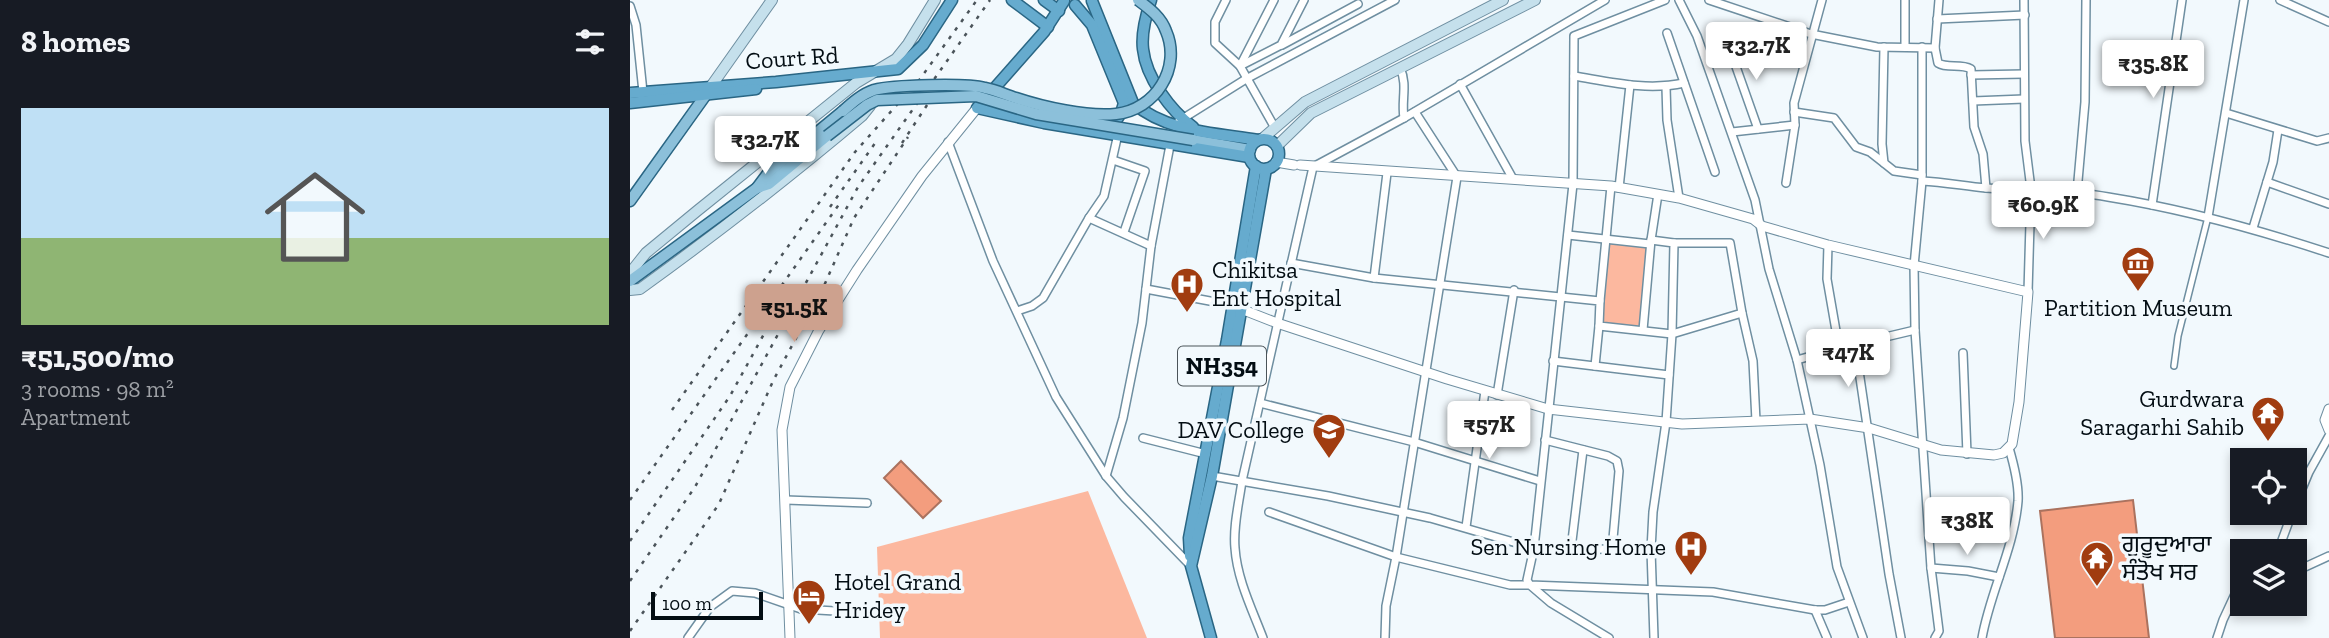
<!DOCTYPE html>
<meta charset="utf-8">
<style>
:root{--surface:#171b24;--page:#242831;--text:#f1f3f6;--muted:#9ea1a6;--line:#363941;--accent:#cda18e}
body{margin:0;font-family:"Zilla Slab","Noto Sans Gurmukhi",serif;background:var(--page);color:var(--text);height:100vh;display:flex;flex-direction:column;font-size:26px;white-space:nowrap}
*{box-sizing:border-box;margin:0}
p{font-size:23px;color:var(--muted)}
.icon{flex:none;width:38px;height:38px;fill:none;stroke:currentColor;stroke-width:2;stroke-linecap:round;stroke-linejoin:round}
.map{position:relative;flex:1;overflow:hidden}
.details{display:flex;flex-direction:column;background:var(--surface);width:630px}
.details>*{flex:none}
.tools{position:absolute;left:1600px;top:448px;display:grid;gap:14px}
.tools a{display:grid;place-items:center;width:77px;height:77px;border-radius:0px;background:var(--surface);box-shadow:0 4px 10px #0003;font-size:35px}
.scale{position:absolute;left:21px;bottom:18px;width:112px;box-sizing:border-box;padding-left:7px;border:4px solid #030d13;border-top:0;font-size:19px;line-height:24px;white-space:nowrap;color:#030d13;-webkit-text-stroke:5px #f2f9fd;paint-order:stroke}
.price{position:absolute;translate:-50% -60px;padding:0 16px;border-radius:7px;background:#fff;color:#222;font-size:23px;line-height:46px;filter:drop-shadow(0 2px 4px #0008)}
.price::after{content:'';position:absolute;left:50%;top:42px;width:21px;height:16px;margin-left:-10px;background:inherit;clip-path:polygon(0 0,100% 0,50% 100%)}
.price.current{background:var(--accent);color:#111}
ul{padding:0;list-style:none}
li{display:grid;align-content:center;gap:14px;height:371px;padding:0 21px}
li+li{border-top:2px solid var(--line)}
li span{display:grid;place-items:center;height:217px;border-radius:0px;color:#555}
li>.icon{margin-inline-start:auto}
span .icon{width:126px;height:126px;fill:#fffc;stroke-width:1}
li b{font-size:30px}
h2{display:flex;justify-content:space-between;align-items:center;height:84px;padding:0 21px;font-size:30px}
main{display:flex;flex:1;min-height:0}
.map>svg:first-child{display:block}
</style>
<main>
<section class="details">
<h2>8 homes<svg class="icon" aria-label="filters" viewBox="0 0 24 24"><path d="M4 7h16M4 17h16"/><circle cx="9" cy="7" r="2"/><circle cx="15" cy="17" r="2"/></svg></h2>
<ul>
<li><span style="background:linear-gradient(#bfe0f5 60%,#8fb573 0)"><svg class="icon" aria-label="home" viewBox="0 0 24 24"><path d="M3 11l9-7 9 7M6 9v11h12V9"/></svg></span><div><b>₹51,500/mo</b><p>3 rooms · 98 m²</p><p>Apartment</p></div></li>
</ul>
</section>
<div class="map">
<svg width="1699" height="638" viewBox="0 0 1699 638">
<rect width="100%" height="100%" fill="#f2f9fd"/>
<!-- green -->
<g fill="#fcb89f">
<path d="M 979,242 L 1019,246 L 1011,326 L 971,322 Z"/>
<path d="M 458,491 L 517,638 L 250,638 L 247,547 Z"/>
</g>
<!-- water -->
<g fill="#f39d7e" stroke="#ab725e" stroke-width="2">
<path d="M 271,461 L 311,501 L 293,518 L 254,478 Z"/>
<path d="M 1503,500 L 1519,638 L 1425,638 L 1410,511 Z"/>
</g>
<g fill="none" stroke-linecap="round" stroke-linejoin="round">
<defs>
<path id="pedestrian" d="M 1544,366 L 1548,336 L 1578,217"/>
<g id="minor">
<path d="M 596,0 L 585,22 L 585,43 L 610,66 L 651,45 L 674,0"/>
<path d="M 644,0 L 610,66 L 645,128"/>
<path d="M 1035,0 L 944,36 L 943,184 L 904,548 L 897,580 L 900,585 L 1083,592 L 1185,610 L 1195,610 L 1219,602"/>
<path d="M 1049,0 L 1067,36 L 1125,200 L 1139,269 L 1167,360 L 1190,465 L 1207,567 L 1233,638"/>
<path d="M 1079,0 L 1181,34 L 1247,47 L 1305,48"/>
<path d="M 1309,0 L 1305,48 L 1308,63 C 1317,69 1331,63 1341,69 L 1344,127 L 1353,154 L 1356,188"/>
<path d="M 1394,0 L 1395,141 L 1401,189 L 1398,292"/>
<path d="M 1650,0 L 1699,22"/>
<path d="M 0,6 L 6,25 L 13,92"/>
<path d="M 1307,19 L 1395,15"/>
<path d="M 1037,33 L 1085,172"/>
<path d="M 1098,44 L 1128,129"/>
<path d="M 652,45 L 728,4"/>
<path d="M 1275,46 L 1275,0"/>
<path d="M 1254,47 L 1252,144 L 1254,163 L 1264,171 L 1292,175"/>
<path d="M 1292,47 L 1292,181 L 1284,266 L 1285,330 L 1301,568 L 1309,631 L 1305,638"/>
<path d="M 770,68 C 778,85 771,100 774,118"/>
<path d="M 1341,75 L 1394,74"/>
<path d="M 944,76 C 981,82 1017,91 1054,83"/>
<path d="M 830,84 L 883,179"/>
<path d="M 1036,87 L 1037,120 L 1049,198"/>
<path d="M 1343,101 L 1394,99"/>
<path d="M 1164,112 L 1204,118 L 1226,147 L 1240,152 L 1254,163"/>
<path d="M 1596,113 L 1687,141 L 1699,138"/>
<path d="M 549,121 L 616,79 L 765,0"/>
<path d="M 1102,132 L 1165,125"/>
<path d="M 318,142 L 363,261 L 426,397 L 476,476 L 494,497 L 561,566"/>
<path d="M 483,160 L 515,171 L 494,232"/>
<path d="M 1292,181 C 1314,182 1334,186 1356,188 C 1396,191 1437,190 1478,197 C 1553,209 1626,229 1699,253"/>
<path d="M 1637,182 L 1699,204"/>
<path d="M 1156,183 L 1165,125 L 1164,103 L 1192,0"/>
<path d="M 989,188 L 1000,85"/>
<path d="M 1447,192 L 1455,102 L 1456,0"/>
<path d="M 1522,205 L 1552,0"/>
<path d="M 1578,217 L 1614,0"/>
<path d="M 459,218 L 521,246"/>
<path d="M 1623,228 L 1643,162 L 1648,130"/>
<path d="M 938,235 L 1020,244"/>
<path d="M 661,263 L 744,278 L 970,301 L 969,326 L 1042,334 L 1112,313 L 1100,243 L 1044,243"/>
<path d="M 744,278 L 757,173"/>
<path d="M 516,289 L 601,305"/>
<path d="M 970,301 L 981,186"/>
<path d="M 387,311 L 402,306 L 413,298 L 459,218 L 474,196 L 488,134"/>
<path d="M 1112,313 L 1123,361 L 1126,421"/>
<path d="M 1013,330 L 1021,240"/>
<path d="M 1225,344 L 1259,574 L 1271,638"/>
<path d="M 1209,348 L 1285,330"/>
<path d="M 1333,353 L 1337,454"/>
<path d="M 1167,360 L 1209,348 L 1197,279 L 1198,245"/>
<path d="M 923,361 L 1039,375"/>
<path d="M 965,366 L 969,326"/>
<path d="M 867,395 L 884,290"/>
<path d="M 630,403 L 784,442 L 910,481"/>
<path d="M 513,438 L 576,454"/>
<path d="M 915,440 L 978,456 L 987,461 L 989,471 L 982,550"/>
<path d="M 476,476 L 493,418 L 512,323 L 521,246 L 541,140"/>
<path d="M 582,476 L 698,496 L 800,518 L 904,548 L 1021,550"/>
<path d="M 156,500 L 237,503"/>
<path d="M 1664,508 L 1679,472 L 1699,436"/>
<path d="M 639,512 L 766,557 L 880,585 L 900,585 L 921,603 L 979,638"/>
<path d="M 836,527 L 855,391"/>
<path d="M 941,549 L 953,450"/>
<path d="M 1648,551 L 1662,513"/>
<path d="M 1301,568 L 1338,571 L 1369,577"/>
<path d="M 1664,572 L 1699,556"/>
<path d="M 1185,610 L 1197,638"/>
<path d="M 58,638 L 80,607 L 102,591 L 125,593 L 171,609 L 222,612"/>
<path d="M 633,638 C 622,609 607,579 605,548 C 603,526 609,503 612,481 L 683,167 L 774,118 L 975,0"/>
<path d="M 755,638 L 756,606 L 766,557 L 827,177 L 785,112"/>
<path d="M 1024,638 L 1021,550 L 1023,512 L 1036,422 L 1042,334 L 1044,243 L 1021,240 L 1028,194"/>
<path d="M 1352,638 C 1360,592 1384,549 1388,501 C 1389,484 1384,465 1379,448"/>
<path d="M 1587,638 L 1593,620 L 1612,579"/>
</g>
<g id="tertiary">
<path d="M 646,162 L 664,165"/>
<path d="M 606,307 L 647,323 L 817,379 L 918,409 L 1052,424 L 1180,419 L 1239,428 L 1311,450 L 1364,455 L 1373,453 L 1382,444 L 1389,402 L 1398,292 L 1198,245 L 1132,226 L 1123,219 L 1049,198 L 981,186 L 670,165"/>
<path d="M 1699,409 L 1695,420 L 1699,430"/>
<path d="M 160,638 L 152,430 L 160,387 L 189,330 L 227,270 L 292,176 L 347,108"/>
</g>
<g id="secondary">
<path d="M 82,85 L 142,0"/>
<path d="M 632,139 L 675,102 L 873,0"/>
<path d="M 647,146 L 681,113 L 905,0"/>
<path d="M 0,273 L 16,253 L 67,211 L 226,83 L 266,59 L 278,44 L 305,0"/>
<path d="M 0,290 L 10,289 C 86,234 160,177 232,116 L 240,106"/>
</g>
<g id="primary">
<path d="M 563,140 L 620,150"/>
<path d="M 127,188 L 139,184 L 197,136"/>
<path d="M 0,201 L 80,89"/>
<path d="M 0,281 L 127,188 L 139,172 L 213,111"/>
</g>
<g id="trunk">
<path d="M 382,0 L 418,27"/>
<path d="M 414,0 L 429,11"/>
<path d="M 521,0 C 516,15 511,33 513,49 C 516,78 541,111 563,127"/>
<path d="M 434,1 L 414,32 L 347,108 L 414,123 L 619,157"/>
<path d="M 462,1 L 503,103 C 537,132 585,133 628,140"/>
<path d="M 445,5 L 462,25 L 494,103 L 491,113 L 478,133"/>
<path d="M 0,93 L 146,82 L 268,69 L 293,45 L 322,0"/>
<path d="M 0,103 L 126,89"/>
<circle cx="634" cy="154" r="15"/>
<path d="M 560,556 L 559,538 L 597,340 L 626,166"/>
<path d="M 581,638 L 561,566 L 582,476 L 636,169"/>
</g>
</defs>
<!-- pedestrian casing -->
<use href="#pedestrian" stroke="#6f8fa1" stroke-width="8"/>
<!-- minor casing -->
<use href="#minor" stroke="#6f8fa1" stroke-width="10"/>
<!-- tertiary casing -->
<use href="#tertiary" stroke="#6f8fa1" stroke-width="11"/>
<!-- secondary casing -->
<use href="#secondary" stroke="#6f8fa1" stroke-width="12"/>
<!-- primary casing -->
<use href="#primary" stroke="#2a6684" stroke-width="13"/>
<!-- trunk casing -->
<use href="#trunk" stroke="#2a6684" stroke-width="13"/>
<!-- pedestrian -->
<use href="#pedestrian" stroke="#fff" stroke-width="5"/>
<!-- minor -->
<use href="#minor" stroke="#fff" stroke-width="7"/>
<!-- tertiary -->
<use href="#tertiary" stroke="#fff" stroke-width="9"/>
<!-- secondary -->
<use href="#secondary" stroke="#c5e0ec" stroke-width="10"/>
<!-- primary -->
<use href="#primary" stroke="#8cc0da" stroke-width="10"/>
<!-- trunk -->
<use href="#trunk" stroke="#66abce" stroke-width="10"/>
<!-- rail -->
<g stroke="#4b545a" stroke-width="2.5" stroke-dasharray="3.5 7" stroke-linecap="butt">
<path d="M 282,90 L 347,0"/>
<path d="M 272,143 L 305,93"/>
<path d="M 200,207 L 248,139"/>
<path d="M 42,410 L 225,152 L 288,81"/>
<path d="M 0,500 L 210,203"/>
<path d="M 0,541 L 100,396 L 157,292"/>
<path d="M 0,581 L 65,487 L 228,187 L 360,0"/>
<path d="M 0,631 L 89,504 L 143,381 L 193,288 L 224,218 L 278,137"/>
</g>
<defs>
<g id="primary-bridge">
<path d="M 213,111 C 222,103 232,94 244,90 C 262,85 337,83 355,88 C 366,90 376,95 386,98 C 413,107 457,117 486,114 C 525,110 552,68 536,31 C 531,17 520,9 508,0"/>
<path d="M 197,136 L 237,105 L 247,100 L 346,96 L 406,114 L 563,140"/>
</g>
</defs>
<!-- primary-bridge casing -->
<use href="#primary-bridge" stroke="#2a6684" stroke-width="13" stroke-linecap="butt"/>
<!-- primary-bridge -->
<use href="#primary-bridge" stroke="#8cc0da" stroke-width="10"/>
</g>
<!-- icons -->
<defs>
<symbol id="museum-pin" viewBox="-11 -11 22 30"><path d="M0 17L-7.5 6A9.5 9.5 0 1 1 7.5 6Z" fill="#a13c10" stroke="#f2f9fd"/><path d="M0-6L6-3V-2H-6V-3ZM-5-1h2V3h-2ZM-1-1h2V3h-2ZM3-1h2V3H3ZM-6 4H6V6H-6Z" fill="#fff"/></symbol>
<symbol id="hospital-pin" viewBox="-11 -11 22 30"><path d="M0 17L-7.5 6A9.5 9.5 0 1 1 7.5 6Z" fill="#a13c10" stroke="#f2f9fd"/><path d="M-5-5h3v3.5h4V-5h3V5h-3V1.5h-4V5h-3Z" fill="#fff"/></symbol>
<symbol id="temple-pin" viewBox="-11 -11 22 30"><path d="M0 17L-7.5 6A9.5 9.5 0 1 1 7.5 6Z" fill="#a13c10" stroke="#f2f9fd"/><path d="M0-6L5-2H3V0L6.5 2.5H4V6H1.5V3h-3V6H-4V2.5H-6.5L-3 0V-2H-5Z" fill="#fff"/></symbol>
<symbol id="university-pin" viewBox="-11 -11 22 30"><path d="M0 17L-7.5 6A9.5 9.5 0 1 1 7.5 6Z" fill="#a13c10" stroke="#f2f9fd"/><path d="M0-5L7-2L0 1L-7-2ZM-4 1L0 2.5L4 1V4Q0 6-4 4Z" fill="#fff"/></symbol>
<symbol id="hotel-pin" viewBox="-11 -11 22 30"><path d="M0 17L-7.5 6A9.5 9.5 0 1 1 7.5 6Z" fill="#a13c10" stroke="#f2f9fd"/><path d="M-6-4.5h1.5V1H6V5H4.5V3h-9V5H-6ZM-4 0a1.8 1.8 0 1 1 3.6 0ZM.5 0V-2.5h3Q6-2.5 6 0Z" fill="#fff"/></symbol>
</defs>
<g fill-rule="evenodd">
<use href="#museum-pin" x="1489" y="244" width="38" height="52"/>
<use href="#hospital-pin" x="538" y="265" width="38" height="52"/>
<use href="#temple-pin" x="1619" y="394" width="38" height="52"/>
<use href="#university-pin" x="680" y="411" width="38" height="52"/>
<use href="#hospital-pin" x="1042" y="528" width="38" height="52"/>
<use href="#temple-pin" x="1448" y="539" width="38" height="52"/>
<use href="#hotel-pin" x="160" y="577" width="38" height="52"/>
</g>
<g text-anchor="middle" stroke-width="7" stroke-linejoin="round" paint-order="stroke">
<!-- shield labels -->
<rect fill="#f2f9fd" stroke="#4b5459" stroke-width="2" x="548" y="346.5" width="88" height="39" rx="5"/>
<g font-size="23" font-weight="bold" fill="#030d13">
<text x="592" y="374">NH354</text>
</g>
<!-- street labels -->
<g font-size="24" fill="#030d13" stroke="#f2f9fd">
<text transform="translate(162 58) rotate(-4)" y="8">Court Rd</text>
</g>
<!-- poi labels -->
<g font-size="24" fill="#030d13" stroke="#f2f9fd" text-anchor="start">
<text x="582" y="278">Chikitsa<tspan x="582" dy="28">Ent Hospital</tspan></text>
<text x="1508" y="316" text-anchor="middle">Partition Museum</text>
<text x="1614" y="407" text-anchor="end">Gurdwara<tspan x="1614" dy="28">Saragarhi Sahib</tspan></text>
<text x="674" y="438" text-anchor="end">DAV College</text>
<text x="1492" y="552">ਗੁਰੂਦੁਆਰਾ<tspan x="1492" dy="28">ਸੰਤੋਖ ਸਰ</tspan></text>
<text x="1036" y="555" text-anchor="end">Sen Nursing Home</text>
<text x="204" y="590">Hotel Grand<tspan x="204" dy="28">Hridey</tspan></text>
</g>
</g>
</svg>
<div class="tools">
<a><svg class="icon" aria-label="locate" viewBox="0 0 24 24"><circle cx="12" cy="12" r="6"/><path d="M12 2v4M12 18v4M2 12h4M18 12h4"/></svg></a>
<a><svg class="icon" aria-label="layers" viewBox="0 0 24 24"><path d="M12 4l9 5-9 5-9-5zM3 14l9 5 9-5"/></svg></a>
</div>
<div class="scale">100 m</div>
<b class="price" style="left:1126px;top:82px">₹32.7K</b>
<b class="price" style="left:1523px;top:100px">₹35.8K</b>
<b class="price" style="left:135px;top:176px">₹32.7K</b>
<b class="price" style="left:1413px;top:241px">₹60.9K</b>
<b class="price current" style="left:164px;top:344px">₹51.5K</b>
<b class="price" style="left:1218px;top:389px">₹47K</b>
<b class="price" style="left:859px;top:461px">₹57K</b>
<b class="price" style="left:1337px;top:557px">₹38K</b>
</div>
</main>
